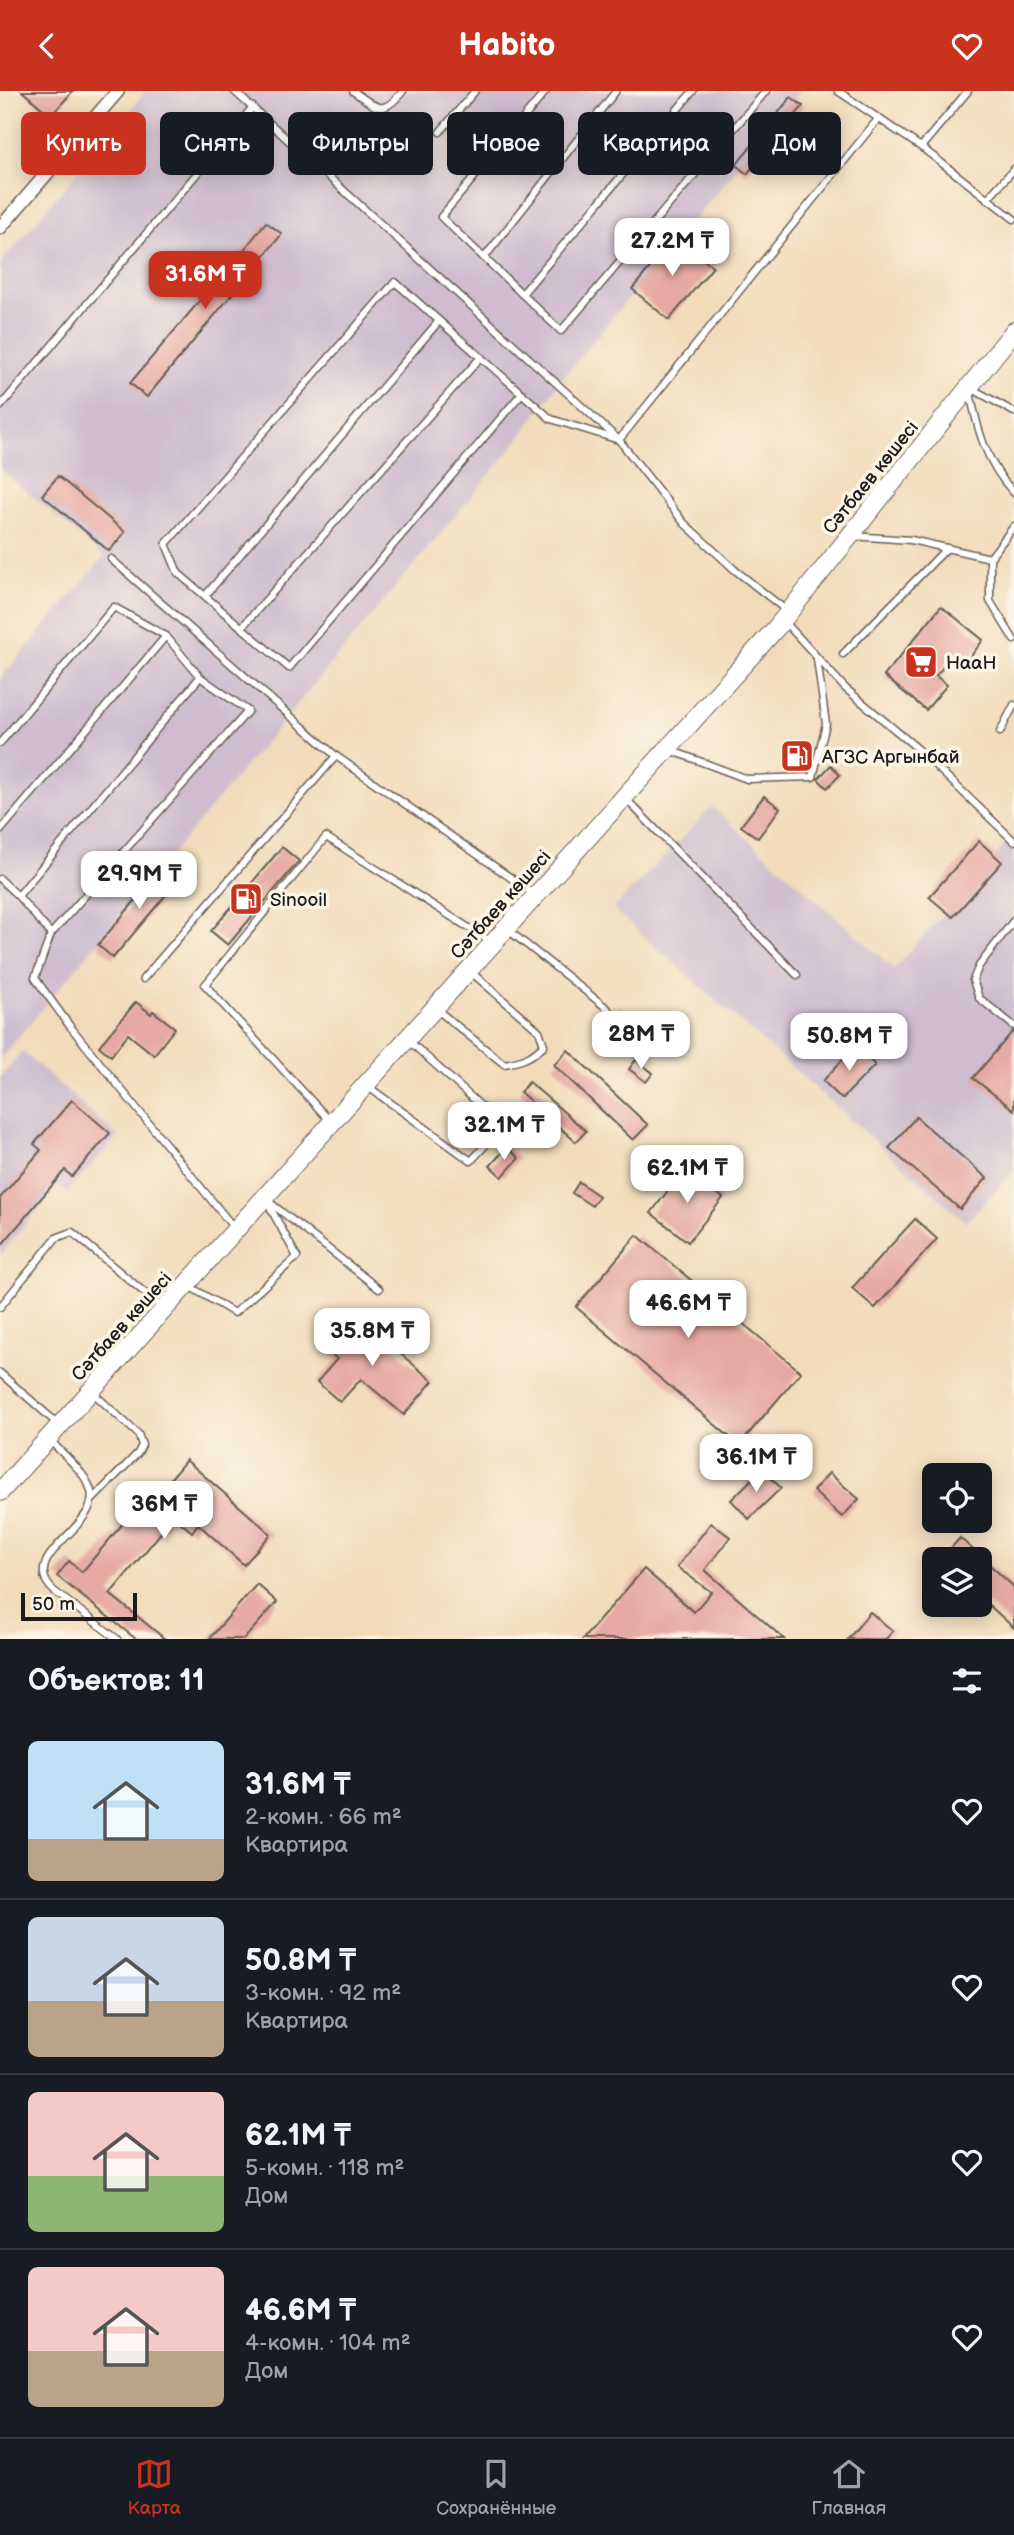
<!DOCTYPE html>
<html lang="ru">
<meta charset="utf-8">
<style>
:root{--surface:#171b24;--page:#20242c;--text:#f1f3f6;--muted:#9ea1a6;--line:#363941;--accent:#c8321e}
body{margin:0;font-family:"Balsamiq Sans",sans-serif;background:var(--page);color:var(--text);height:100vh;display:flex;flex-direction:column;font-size:26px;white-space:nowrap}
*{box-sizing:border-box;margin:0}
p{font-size:23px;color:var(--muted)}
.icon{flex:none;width:38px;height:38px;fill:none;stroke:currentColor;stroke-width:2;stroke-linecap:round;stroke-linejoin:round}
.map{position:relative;height:1548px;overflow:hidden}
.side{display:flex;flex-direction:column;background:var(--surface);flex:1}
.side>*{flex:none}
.banner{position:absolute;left:21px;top:21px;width:973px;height:63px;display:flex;gap:14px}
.tools{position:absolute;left:922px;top:1372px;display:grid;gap:14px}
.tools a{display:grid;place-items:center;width:70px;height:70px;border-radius:10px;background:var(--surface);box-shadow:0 4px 18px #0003;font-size:35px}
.scale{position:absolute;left:21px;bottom:18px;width:116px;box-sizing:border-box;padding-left:7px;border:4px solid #1c1c1c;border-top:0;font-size:19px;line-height:24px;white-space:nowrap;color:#1c1c1c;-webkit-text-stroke:5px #fcf5e5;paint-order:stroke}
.price{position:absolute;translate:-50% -60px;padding:0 16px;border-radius:14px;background:#fff;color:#222;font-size:23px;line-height:46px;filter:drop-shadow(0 2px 4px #0008)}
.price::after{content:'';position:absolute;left:50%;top:42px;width:21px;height:16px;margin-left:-10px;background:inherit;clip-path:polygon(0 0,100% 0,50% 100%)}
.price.on{background:var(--accent);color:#fff}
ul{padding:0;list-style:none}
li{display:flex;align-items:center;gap:21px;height:175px;padding:0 28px}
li+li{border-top:2px solid var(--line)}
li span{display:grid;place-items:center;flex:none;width:196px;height:140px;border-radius:10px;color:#555}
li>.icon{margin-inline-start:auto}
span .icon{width:84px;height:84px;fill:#fffc;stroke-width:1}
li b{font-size:30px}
h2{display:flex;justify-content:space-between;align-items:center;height:84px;padding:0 28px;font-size:30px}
.pill{padding:0 24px;border-radius:10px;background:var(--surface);box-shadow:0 4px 18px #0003;font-size:24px;line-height:63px}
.pill.on{background:var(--accent);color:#fff}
header{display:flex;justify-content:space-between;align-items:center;height:91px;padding:0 28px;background:var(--accent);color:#fff;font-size:32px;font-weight:600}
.tabs{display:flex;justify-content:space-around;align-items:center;height:98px;border-top:2px solid var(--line);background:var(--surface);font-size:19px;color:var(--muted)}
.tabs a{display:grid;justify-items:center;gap:4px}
.tabs .on{color:var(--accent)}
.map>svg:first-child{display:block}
</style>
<header><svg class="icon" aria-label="back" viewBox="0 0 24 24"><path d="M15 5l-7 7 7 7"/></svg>Habito<svg class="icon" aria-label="heart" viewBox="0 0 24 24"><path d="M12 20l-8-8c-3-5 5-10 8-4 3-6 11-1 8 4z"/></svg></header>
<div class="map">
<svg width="1014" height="1548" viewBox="0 0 1014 1548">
<rect width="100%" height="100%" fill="#fcf5e5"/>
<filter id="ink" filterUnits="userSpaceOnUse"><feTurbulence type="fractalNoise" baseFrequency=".0143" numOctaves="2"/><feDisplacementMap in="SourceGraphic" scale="14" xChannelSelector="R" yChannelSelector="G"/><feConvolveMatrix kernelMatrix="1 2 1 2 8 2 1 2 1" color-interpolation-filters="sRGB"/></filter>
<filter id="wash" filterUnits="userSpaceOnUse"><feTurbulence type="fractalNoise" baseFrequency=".00686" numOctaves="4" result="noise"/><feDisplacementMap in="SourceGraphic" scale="28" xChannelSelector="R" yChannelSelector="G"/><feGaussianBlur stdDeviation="1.57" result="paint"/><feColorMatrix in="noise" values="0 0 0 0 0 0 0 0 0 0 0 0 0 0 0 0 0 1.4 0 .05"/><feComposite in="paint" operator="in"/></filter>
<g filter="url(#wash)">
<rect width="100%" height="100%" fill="#f2dbbb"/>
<!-- industrial -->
<g fill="#cfbdcf">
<path d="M 146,0 L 801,0 L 564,285 L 512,357 L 0,968 L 0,588 L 104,466 L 0,378 L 0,173 Z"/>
<path d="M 712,716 L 894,878 L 1014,744 L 1014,1080 L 966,1131 L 613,818 Z"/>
<path d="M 22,960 L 118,1045 L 67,1101 L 58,1093 L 0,1164 L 0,987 Z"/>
</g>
<g id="blocks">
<!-- building -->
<g fill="#e6a9a3">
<path d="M 22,0 L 73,0 L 51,25 Z"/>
<path d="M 791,6 L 803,15 L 747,83 L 736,74 Z"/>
<path d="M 45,24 L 68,43 L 48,66 L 26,46 Z"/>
<path d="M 266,131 L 282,143 L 147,306 L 130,292 L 224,181 L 225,183 Z"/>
<path d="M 676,146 L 713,176 L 669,229 L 632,198 Z"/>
<path d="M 58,385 L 125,441 L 109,460 L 42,404 Z"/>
<path d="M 941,515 L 983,549 L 964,574 L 952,565 L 936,585 L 947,594 L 926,619 L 884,585 Z"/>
<path d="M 831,674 L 840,684 L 827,697 L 818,688 Z"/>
<path d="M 764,705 L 780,717 L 758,747 L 741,735 Z"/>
<path d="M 979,750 L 1002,771 L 953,826 L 929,806 Z"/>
<path d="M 282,756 L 299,770 L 228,854 L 211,840 Z"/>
<path d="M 165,774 L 180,787 L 113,867 L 98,854 Z"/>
<path d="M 136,911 L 151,923 L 153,920 L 175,937 L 154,964 L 128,943 L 111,965 L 99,955 Z"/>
<path d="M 623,920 L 642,936 L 623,959 L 603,943 Z"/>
<path d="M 1013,940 L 1014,941 L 1014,1019 L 973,987 Z"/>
<path d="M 855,955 L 875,974 L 842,1008 L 823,990 Z"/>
<path d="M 568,959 L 648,1034 L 633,1049 L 554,974 Z"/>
<path d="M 636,969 L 653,982 L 646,991 L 629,978 Z"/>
<path d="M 529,991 L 586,1040 L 576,1051 L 520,1001 Z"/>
<path d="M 72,1009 L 110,1042 L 72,1086 L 65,1079 L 0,1156 L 0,1107 L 41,1059 L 34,1053 Z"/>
<path d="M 916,1026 L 987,1087 L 960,1118 L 889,1057 Z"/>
<path d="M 507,1056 L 519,1067 L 502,1086 L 490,1075 Z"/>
<path d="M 685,1077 L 723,1107 L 688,1151 L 651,1122 Z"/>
<path d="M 579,1091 L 599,1105 L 592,1115 L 572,1102 Z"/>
<path d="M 915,1128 L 937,1148 L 875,1217 L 852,1197 Z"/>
<path d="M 637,1144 L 801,1281 L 739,1354 L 576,1216 Z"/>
<path d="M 354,1224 L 433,1290 L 404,1324 L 361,1288 L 340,1311 L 317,1291 L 337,1268 L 325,1258 Z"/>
<path d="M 186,1369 L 271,1443 L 244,1474 L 198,1433 L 192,1441 L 174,1426 L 110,1503 L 165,1548 L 136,1548 L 57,1485 L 69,1470 L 82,1481 L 136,1417 L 142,1422 Z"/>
<path d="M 762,1378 L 781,1397 L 749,1428 L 731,1409 Z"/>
<path d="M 829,1382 L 859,1408 L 842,1426 L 813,1400 Z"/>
<path d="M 711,1432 L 730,1446 L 705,1479 L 784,1548 L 583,1548 L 644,1478 L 694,1521 L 711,1501 L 677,1476 Z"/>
<path d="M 960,1447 L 1014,1496 L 1014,1537 L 980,1506 L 980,1468 L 941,1468 Z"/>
<path d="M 257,1493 L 277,1511 L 244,1548 L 209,1548 Z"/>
<path d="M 870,1521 L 893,1540 L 886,1548 L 848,1548 Z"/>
</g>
</g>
</g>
<g filter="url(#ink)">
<use href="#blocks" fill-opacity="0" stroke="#675f54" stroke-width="2"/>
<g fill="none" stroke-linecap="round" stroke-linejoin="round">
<defs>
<g id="service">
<path d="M 234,0 L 619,349 L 878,28"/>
<path d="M 353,0 C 377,17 382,26 403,0"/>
<path d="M 546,0 L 441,126 L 561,240 L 766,0"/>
<path d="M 838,0 L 921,56 L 1014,128"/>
<path d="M 440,41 L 475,0"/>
<path d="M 921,56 L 968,0"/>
<path d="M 987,108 L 1014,78"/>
<path d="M 484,167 L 616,0"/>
<path d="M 522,203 L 693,0"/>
<path d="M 522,302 L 289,577 L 178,482 L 166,453 L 395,191 L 551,328 L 619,349 L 684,432 L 735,479 L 787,520"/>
<path d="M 0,316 L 253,16"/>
<path d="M 1014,321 L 969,296 C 977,337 985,371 1014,402"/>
<path d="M 852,445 L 911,449 L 990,467 L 1014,435"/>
<path d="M 990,467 L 990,510 L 1014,549"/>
<path d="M 111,468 L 336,665"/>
<path d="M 205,505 L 439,230"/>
<path d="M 784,530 L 845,597 L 918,658 L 1014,750"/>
<path d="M 242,536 L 481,266"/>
<path d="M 843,563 L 947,457"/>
<path d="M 1000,641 L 1014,614"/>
<path d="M 0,652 L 114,516 L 166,545 L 0,740"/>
<path d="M 670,659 L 747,688 L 813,686 L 826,633 L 817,568"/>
<path d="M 625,707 L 797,884"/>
<path d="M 0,788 L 18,805 L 200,586 L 166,545"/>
<path d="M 18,805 L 51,843 L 248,620 L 200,586"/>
<path d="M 1014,829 L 979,875 L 973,889 L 979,907 L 1014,935"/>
<path d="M 508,839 L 608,918"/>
<path d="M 51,843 L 35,887 L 69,934 L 234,1137"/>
<path d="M 143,888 L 336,665 L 534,803"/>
<path d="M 436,918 L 504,973 C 522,970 531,967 544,954 L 539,940 L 471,881"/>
<path d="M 367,995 L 471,1070 L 503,1035 L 408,949"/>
<path d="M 331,1031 L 205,894 L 326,746 L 491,851"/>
<path d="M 268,1110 L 379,1198"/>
<path d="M 189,1195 L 234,1222 L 297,1166 L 266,1109"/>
<path d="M 0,1216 L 56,1147 L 72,1141 L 163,1217"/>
<path d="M 0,1282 L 59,1334"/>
<path d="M 50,1349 C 62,1363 86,1381 91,1400 C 100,1437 15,1465 54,1500 L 117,1548"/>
<path d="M 92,1409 L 138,1362 L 142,1354 L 138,1343 L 92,1301"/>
</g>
<path id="minor" d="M 0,137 L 118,0"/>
<path id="secondary" d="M 0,1401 L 777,536 L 1014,240"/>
</defs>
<!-- service casing -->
<use href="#service" stroke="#675f54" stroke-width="9"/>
<!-- minor casing -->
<use href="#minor" stroke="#675f54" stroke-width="15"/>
<!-- secondary casing -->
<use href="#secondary" stroke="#675f54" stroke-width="20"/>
<!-- service -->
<use href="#service" stroke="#fff" stroke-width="6"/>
<!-- minor -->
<use href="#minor" stroke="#fff" stroke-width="12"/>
<!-- secondary -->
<use href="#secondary" stroke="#fff" stroke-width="18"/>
</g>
</g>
<!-- icons -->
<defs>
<symbol id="supermarket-square" viewBox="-11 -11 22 22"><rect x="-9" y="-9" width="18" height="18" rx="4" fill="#c8321e" stroke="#fcf5e5"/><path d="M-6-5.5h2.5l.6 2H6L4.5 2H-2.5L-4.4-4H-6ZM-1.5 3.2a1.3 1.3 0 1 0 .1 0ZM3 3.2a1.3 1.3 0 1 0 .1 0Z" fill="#fff"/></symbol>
<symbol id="fuel-square" viewBox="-11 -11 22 22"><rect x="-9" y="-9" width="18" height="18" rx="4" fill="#c8321e" stroke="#fcf5e5"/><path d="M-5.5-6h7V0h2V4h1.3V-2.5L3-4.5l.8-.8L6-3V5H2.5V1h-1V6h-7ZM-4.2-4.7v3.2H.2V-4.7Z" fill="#fff"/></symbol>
</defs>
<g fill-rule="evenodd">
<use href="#supermarket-square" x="902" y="552" width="38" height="38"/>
<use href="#fuel-square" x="778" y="646" width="38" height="38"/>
<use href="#fuel-square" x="227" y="789" width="38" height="38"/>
</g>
<g text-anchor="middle" stroke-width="7" stroke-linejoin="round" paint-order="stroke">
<!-- street labels -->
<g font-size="19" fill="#1c1c1c" stroke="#fcf5e5">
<text transform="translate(870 386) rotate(-51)" y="7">Сәтбаев көшесі</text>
<text transform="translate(500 813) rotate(-48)" y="7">Сәтбаев көшесі</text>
<text transform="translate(121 1235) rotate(-48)" y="7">Сәтбаев көшесі</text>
</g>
<!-- poi labels -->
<g font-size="19" fill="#1c1c1c" stroke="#fcf5e5" text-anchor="start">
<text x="946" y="578">НааН</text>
<text x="822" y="672">АГЗС Аргынбай</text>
<text x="270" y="815">Sinooil</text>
</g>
</g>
</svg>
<div class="tools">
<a><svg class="icon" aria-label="locate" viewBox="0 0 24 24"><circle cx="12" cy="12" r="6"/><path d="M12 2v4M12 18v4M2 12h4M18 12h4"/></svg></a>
<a><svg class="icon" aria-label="layers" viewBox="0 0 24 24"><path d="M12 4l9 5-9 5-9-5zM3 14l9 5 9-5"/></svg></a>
</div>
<div class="scale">50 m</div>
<b class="price" style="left:672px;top:187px">27.2M ₸</b>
<b class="price on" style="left:205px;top:220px">31.6M ₸</b>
<b class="price" style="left:139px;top:820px">29.9M ₸</b>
<b class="price" style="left:641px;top:980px">28M ₸</b>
<b class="price" style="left:849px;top:982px">50.8M ₸</b>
<b class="price" style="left:504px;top:1071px">32.1M ₸</b>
<b class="price" style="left:687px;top:1114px">62.1M ₸</b>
<b class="price" style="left:688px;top:1249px">46.6M ₸</b>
<b class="price" style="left:372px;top:1277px">35.8M ₸</b>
<b class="price" style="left:756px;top:1403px">36.1M ₸</b>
<b class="price" style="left:164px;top:1450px">36M ₸</b>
<div class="banner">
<a class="pill on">Купить</a>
<a class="pill">Снять</a>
<a class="pill">Фильтры</a>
<a class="pill">Новое</a>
<a class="pill">Квартира</a>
<a class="pill">Дом</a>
</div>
</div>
<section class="side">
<h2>Объектов: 11<svg class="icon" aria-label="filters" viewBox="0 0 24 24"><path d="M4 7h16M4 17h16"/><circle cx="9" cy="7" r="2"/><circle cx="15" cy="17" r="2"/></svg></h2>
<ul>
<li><span style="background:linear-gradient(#bfe0f5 70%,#b9a48a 0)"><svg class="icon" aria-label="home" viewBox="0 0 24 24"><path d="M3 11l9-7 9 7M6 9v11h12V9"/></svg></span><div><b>31.6M ₸</b><p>2-комн. · 66 m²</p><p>Квартира</p></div><svg class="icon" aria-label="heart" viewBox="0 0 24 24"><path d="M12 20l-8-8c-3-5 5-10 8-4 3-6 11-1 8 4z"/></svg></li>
<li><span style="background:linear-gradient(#c9d6e8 60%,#b9a48a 0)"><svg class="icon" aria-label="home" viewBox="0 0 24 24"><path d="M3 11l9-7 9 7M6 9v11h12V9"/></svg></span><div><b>50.8M ₸</b><p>3-комн. · 92 m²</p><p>Квартира</p></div><svg class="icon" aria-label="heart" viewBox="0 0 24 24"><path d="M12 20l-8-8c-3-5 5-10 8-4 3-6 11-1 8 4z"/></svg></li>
<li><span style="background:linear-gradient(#f6c9c9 60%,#8fb573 0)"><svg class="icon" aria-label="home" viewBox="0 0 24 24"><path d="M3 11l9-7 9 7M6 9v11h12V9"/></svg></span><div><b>62.1M ₸</b><p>5-комн. · 118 m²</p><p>Дом</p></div><svg class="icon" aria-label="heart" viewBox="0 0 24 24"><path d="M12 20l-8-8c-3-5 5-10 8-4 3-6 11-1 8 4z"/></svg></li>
<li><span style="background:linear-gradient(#f6c9c9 60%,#b9a48a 0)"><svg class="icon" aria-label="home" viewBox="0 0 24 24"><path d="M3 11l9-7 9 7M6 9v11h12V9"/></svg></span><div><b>46.6M ₸</b><p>4-комн. · 104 m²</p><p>Дом</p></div><svg class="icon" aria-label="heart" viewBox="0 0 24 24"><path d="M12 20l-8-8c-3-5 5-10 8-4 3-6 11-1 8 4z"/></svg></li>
</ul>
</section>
<nav class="tabs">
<a class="on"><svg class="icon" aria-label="map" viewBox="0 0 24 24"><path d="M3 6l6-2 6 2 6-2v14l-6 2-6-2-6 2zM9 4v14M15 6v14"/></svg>Карта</a>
<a><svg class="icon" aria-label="saved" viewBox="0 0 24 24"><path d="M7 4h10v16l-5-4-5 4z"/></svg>Сохранённые</a>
<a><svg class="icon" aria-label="home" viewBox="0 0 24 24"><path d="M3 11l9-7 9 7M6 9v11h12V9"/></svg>Главная</a>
</nav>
